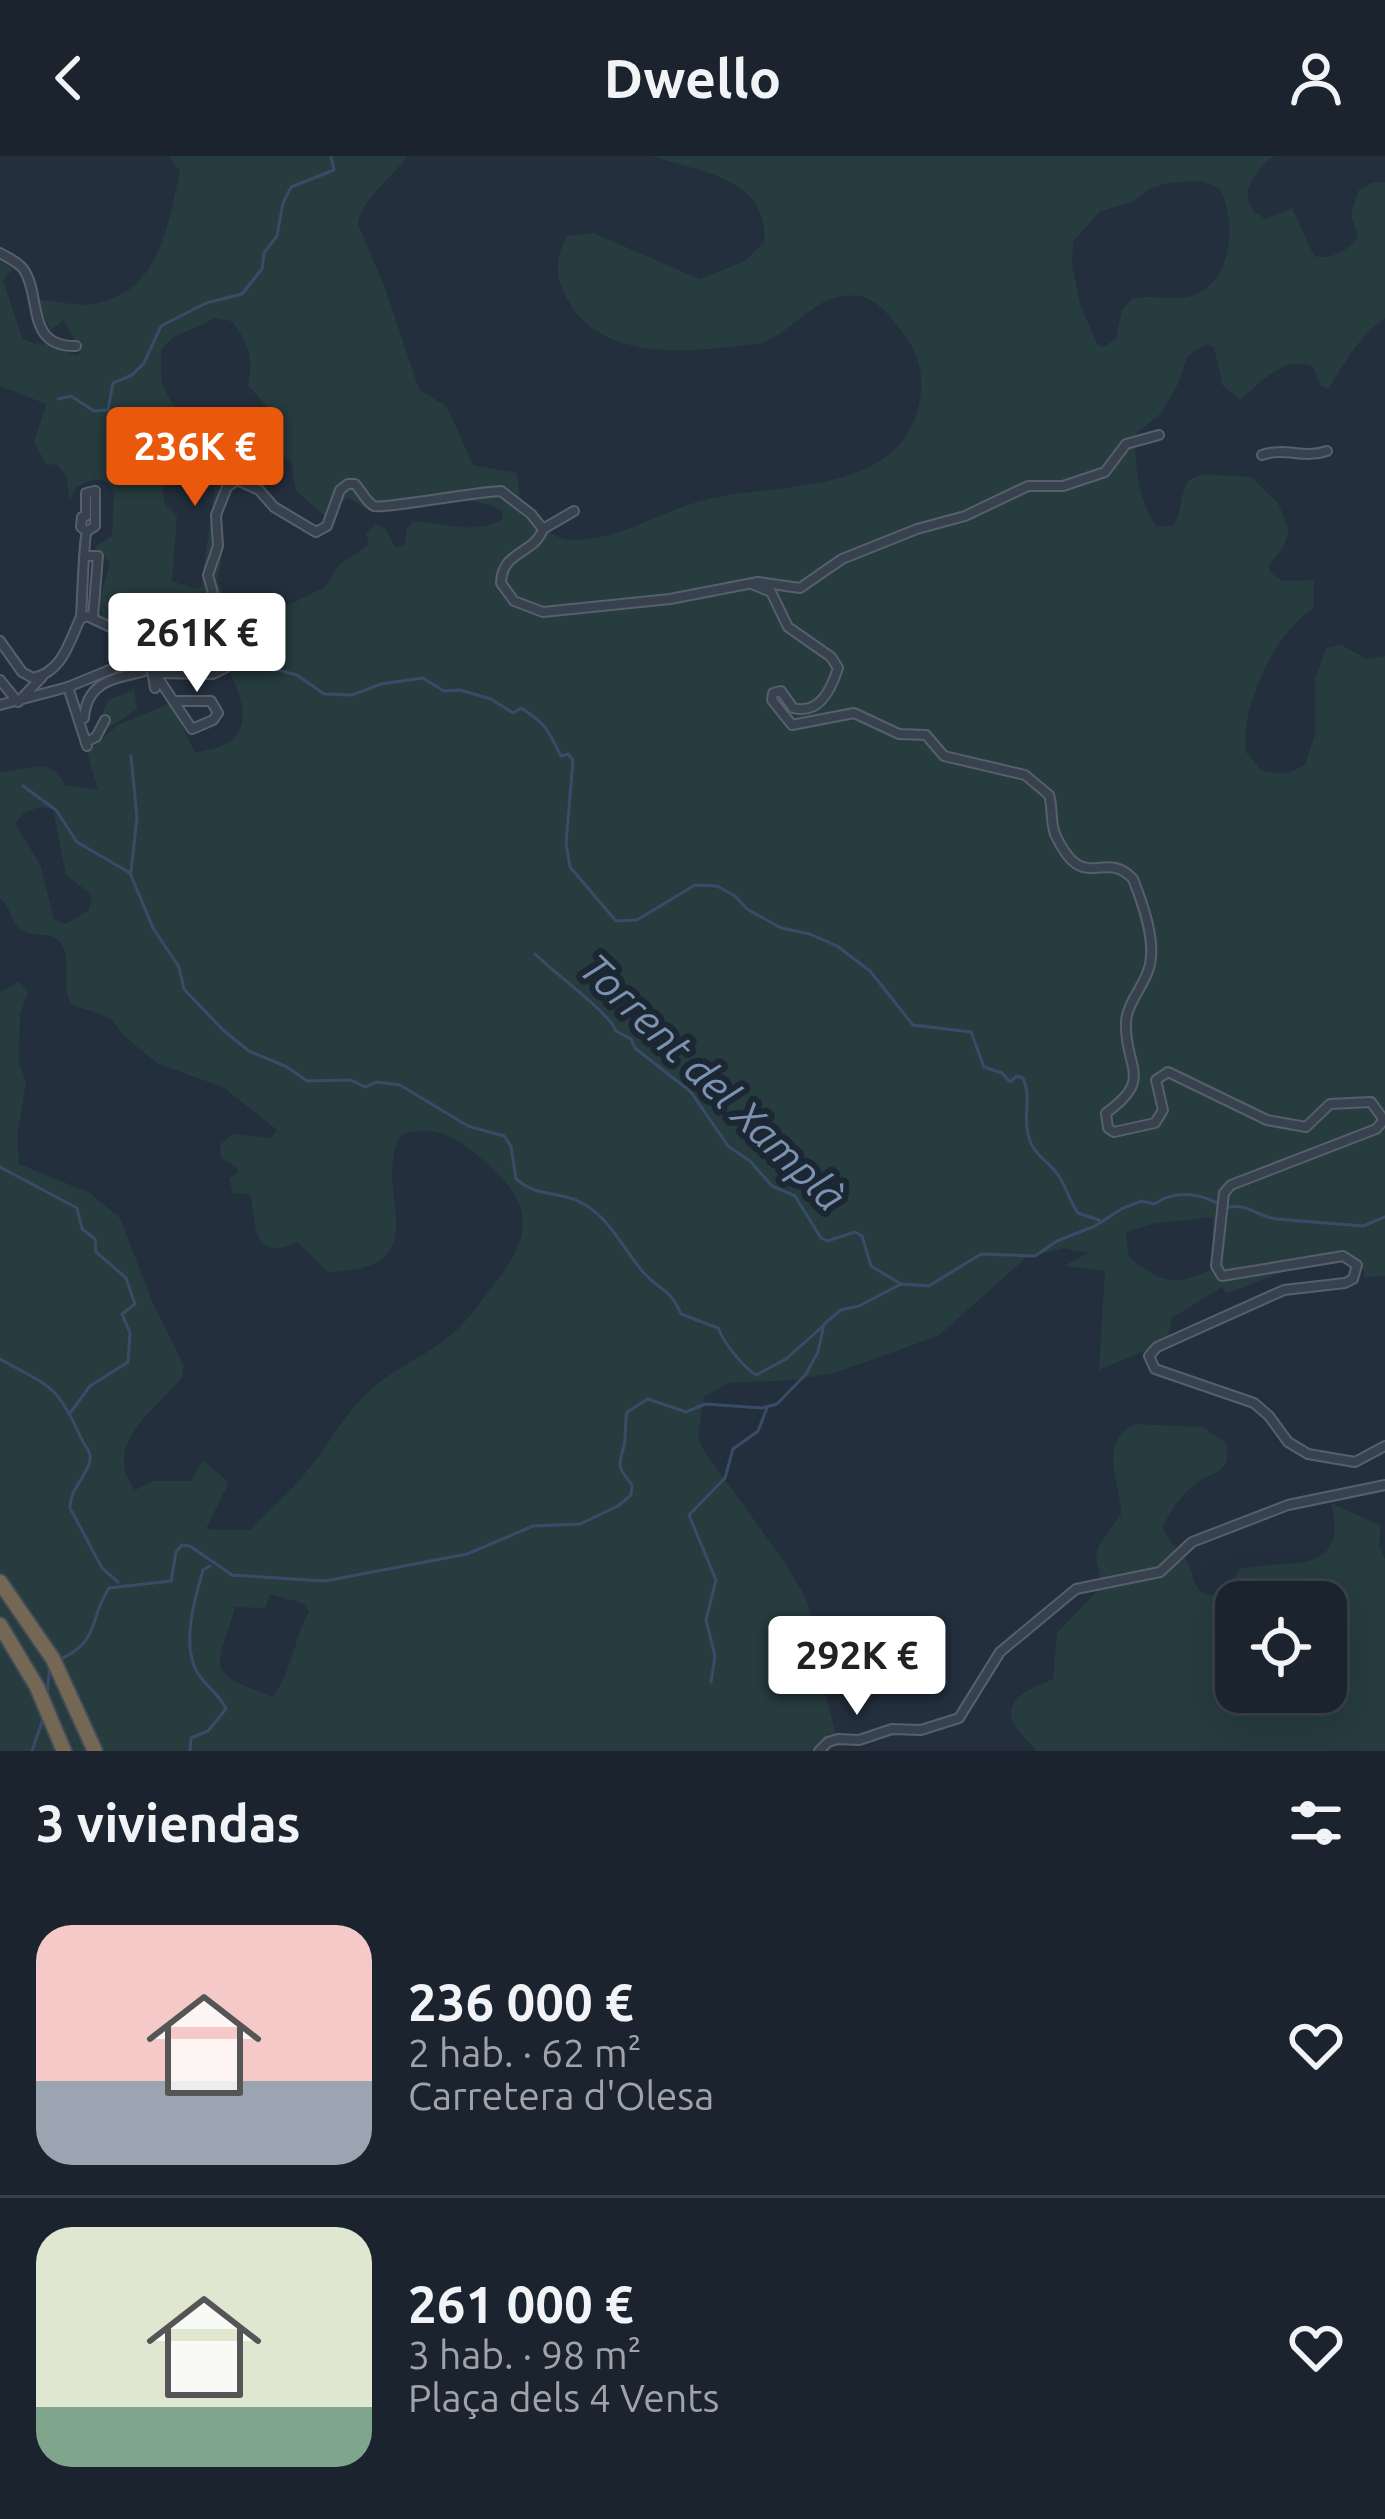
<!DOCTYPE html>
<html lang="es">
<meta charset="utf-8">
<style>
:root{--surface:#1b232e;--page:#242b36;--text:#f1f3f6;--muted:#a0a4aa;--line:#39404a;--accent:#ea580c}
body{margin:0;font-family:Ubuntu,sans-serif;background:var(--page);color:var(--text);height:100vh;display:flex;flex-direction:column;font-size:45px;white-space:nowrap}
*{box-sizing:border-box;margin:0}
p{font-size:39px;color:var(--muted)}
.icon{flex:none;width:66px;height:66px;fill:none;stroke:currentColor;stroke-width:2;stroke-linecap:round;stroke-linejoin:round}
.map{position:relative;height:1595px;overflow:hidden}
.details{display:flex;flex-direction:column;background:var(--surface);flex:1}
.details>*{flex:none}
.controls{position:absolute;left:1215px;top:1425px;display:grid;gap:24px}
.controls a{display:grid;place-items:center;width:132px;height:132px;border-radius:24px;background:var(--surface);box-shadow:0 12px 48px #0002,0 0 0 3px var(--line);font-size:60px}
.price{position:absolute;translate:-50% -102px;padding:0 27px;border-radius:12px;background:#fff;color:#222;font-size:39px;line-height:78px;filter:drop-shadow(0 3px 6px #0008)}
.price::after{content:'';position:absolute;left:50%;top:72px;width:36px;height:27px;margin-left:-18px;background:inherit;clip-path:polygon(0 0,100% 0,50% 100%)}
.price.selected{background:var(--accent);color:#fff}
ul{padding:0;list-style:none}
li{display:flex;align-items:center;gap:36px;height:300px;padding:0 36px}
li+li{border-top:3px solid var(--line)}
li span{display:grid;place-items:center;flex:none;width:336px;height:240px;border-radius:36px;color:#555}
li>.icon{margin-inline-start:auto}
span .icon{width:144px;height:144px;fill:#fffc;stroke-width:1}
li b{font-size:51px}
h2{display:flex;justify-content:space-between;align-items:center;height:144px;padding:0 36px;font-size:51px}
header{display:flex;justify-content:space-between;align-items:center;height:156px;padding:0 36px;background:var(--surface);font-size:54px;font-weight:700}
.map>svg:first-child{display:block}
</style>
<header><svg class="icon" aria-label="back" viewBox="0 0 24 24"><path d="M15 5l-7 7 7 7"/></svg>Dwello<svg class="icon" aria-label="person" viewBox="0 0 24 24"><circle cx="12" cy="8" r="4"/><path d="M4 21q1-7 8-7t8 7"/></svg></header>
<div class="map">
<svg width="1385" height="1595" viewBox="0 0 1385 1595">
<rect width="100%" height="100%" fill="#242f3e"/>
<!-- green -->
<g fill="#263c3f" fill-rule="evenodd">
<path d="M 169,0 L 407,0 C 392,23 362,41 358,68 L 386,135 L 419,233 L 447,251 L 473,309 L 517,317 L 522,360 C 536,367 555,383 570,384 C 618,385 657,357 701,345 C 773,325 897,343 919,249 C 924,225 921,200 905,180 C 893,165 879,143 859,140 C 821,135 800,167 771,183 C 762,189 747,188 736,190 C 682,197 602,202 570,148 C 555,123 554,105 567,80 L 593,77 L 700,123 L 743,106 L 764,87 C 770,22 702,17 653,0 L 1274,0 C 1252,15 1232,48 1266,63 L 1292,52 L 1314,100 C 1332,104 1347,95 1358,81 L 1351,59 L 1358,35 L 1372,27 L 1385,26 L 1385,162 C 1360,179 1344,208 1328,233 L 1321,230 L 1313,211 C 1284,198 1261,227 1240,244 L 1223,230 L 1214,191 L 1206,188 L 1187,201 L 1178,228 L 1160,258 L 1136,278 C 1133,305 1140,351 1157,371 L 1173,370 C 1183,357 1179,338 1189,324 L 1202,318 L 1251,321 L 1278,347 L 1289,374 L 1284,390 L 1269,410 L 1271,417 L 1283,425 L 1314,424 L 1313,453 C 1275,476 1240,552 1246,596 L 1262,615 L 1286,618 L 1305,609 L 1315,579 L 1315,523 L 1326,492 L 1341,489 L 1367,503 L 1385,500 L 1385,1120 L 1365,1121 L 1362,1107 L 1353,1102 C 1327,1113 1299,1110 1274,1119 C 1257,1125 1244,1132 1226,1137 L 1222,1131 L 1172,1162 L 1167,1185 L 1099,1214 L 1105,1115 L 1064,1110 L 1088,1097 L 1064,1092 L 1026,1102 L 938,1180 L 834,1217 L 794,1224 L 728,1227 L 704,1241 L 698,1281 L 704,1295 L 784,1405 L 804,1439 L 821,1483 L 816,1498 L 836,1580 L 824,1583 L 812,1595 L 0,1595 L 0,837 L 18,826 L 28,836 L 20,859 L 19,906 L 26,926 L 17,981 L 19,1008 L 90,1037 L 120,1062 L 153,1147 L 184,1210 L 182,1221 C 156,1255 100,1287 135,1334 L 154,1325 L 191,1325 L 203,1305 L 229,1326 L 206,1373 L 250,1374 C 269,1354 290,1337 307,1315 C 331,1286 346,1254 376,1229 C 399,1210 429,1198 452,1178 C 468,1165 481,1145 494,1129 C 538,1073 531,1044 477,999 C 454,980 432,968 402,978 C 367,1032 446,1113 328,1116 L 297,1086 C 254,1106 256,1073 251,1042 L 248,1038 L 233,1037 L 229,1022 L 238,1017 L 238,1012 L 221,1002 L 220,989 L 232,978 L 271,982 L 277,974 L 223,931 L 158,908 L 124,880 L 110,862 L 71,848 C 61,829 71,810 63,791 C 56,772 35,784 21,774 C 9,765 12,751 0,742 L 0,616 C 29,614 49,599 65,629 L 98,634 L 87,596 L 118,569 L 171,547 L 195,597 C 206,594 224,592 232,584 C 257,562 232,523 223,501 L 156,500 L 103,460 C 94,440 109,425 109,405 L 95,391 L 112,380 L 114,335 C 103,317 89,323 75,333 L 70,345 L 66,320 L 57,308 L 47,309 L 34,287 L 46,248 L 0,230 L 0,105 L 13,113 L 3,124 L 22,182 L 35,188 L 48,187 L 77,200 L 81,196 L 64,164 L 50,174 L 37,144 C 56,144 75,151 94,148 C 160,136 168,69 180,15 ZM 1201,25 L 1219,32 C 1238,65 1233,128 1190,140 C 1171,145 1152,138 1132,143 L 1122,154 L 1116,182 L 1104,191 L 1097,188 L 1080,149 L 1072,109 L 1073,86 L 1100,55 L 1130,47 L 1151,32 L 1168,27 ZM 216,162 L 231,165 C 248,184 254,204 248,229 L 268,252 L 258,285 L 291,306 L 296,335 L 326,361 L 336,357 L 341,346 L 349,342 L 373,357 C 412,351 467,334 503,355 L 502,364 C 469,380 446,365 413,366 L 406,374 L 405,388 L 395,391 L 385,372 L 376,368 L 366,378 L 369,388 L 338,410 L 325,431 L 288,449 L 253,457 L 226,444 L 217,425 L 223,394 L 221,363 L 226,337 L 215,331 L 201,431 L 196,433 L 172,425 L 177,360 L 164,347 L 160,284 L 174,251 L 161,226 L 161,194 L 172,182 ZM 39,651 L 53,653 L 66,719 L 92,739 L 89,754 L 66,768 L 54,764 L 40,708 L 15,668 L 24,657 ZM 1213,1061 L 1212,1113 C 1174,1131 1162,1127 1129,1101 L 1126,1076 L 1152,1068 ZM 270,1438 L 302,1447 L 309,1455 C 294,1484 292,1514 273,1541 C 203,1514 216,1518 235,1451 L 265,1452 Z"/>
<path d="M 134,534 L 137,553 L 108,572 L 111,563 L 103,557 L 108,544 Z"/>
<path d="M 1135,1268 L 1203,1271 L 1226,1287 C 1233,1318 1213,1314 1194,1329 C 1182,1338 1169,1357 1163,1370 C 1170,1392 1178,1389 1186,1404 C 1197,1424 1191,1446 1227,1437 L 1239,1413 C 1283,1402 1351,1423 1331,1347 L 1381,1370 L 1379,1390 L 1385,1403 L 1385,1595 L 1036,1595 C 1030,1586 1021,1580 1016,1571 C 998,1543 1033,1532 1053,1523 L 1057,1477 L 1095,1437 L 1100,1421 L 1096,1403 L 1098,1391 L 1121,1358 C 1121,1327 1096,1289 1135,1268 ZM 1236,1446 L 1326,1446 L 1326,1536 L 1236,1536 Z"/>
</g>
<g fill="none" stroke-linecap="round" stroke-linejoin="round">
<!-- stream -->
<g stroke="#394c67" stroke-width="3">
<path d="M 58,243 L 71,240 L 94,255 L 108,254 L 113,227 L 132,219 L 144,207 L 161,170 L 206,147 L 242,138 L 262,113 L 264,97 L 277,80 L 283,47 L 291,31 L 334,14 L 331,0"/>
<path d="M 237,503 L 297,519 L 324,538 L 352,539 L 381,528 L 423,522 L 444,535 L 460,534 L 491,543 L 513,557 L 521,552 C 549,570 547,574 561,600 L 568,598 L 573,604 L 566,688 L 570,711 L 616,765 L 637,764 L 695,729 L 717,730 L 735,740 L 747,753 L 781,772 L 810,778 L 837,790 L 870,815 L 913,869 L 971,876 L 984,911 L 1002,917 L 1010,926 L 1017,920 L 1023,922 C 1032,941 1023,958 1028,978 C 1032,997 1044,1002 1055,1015 C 1066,1027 1068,1044 1078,1057 L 1099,1064"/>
<path d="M 23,630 L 56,654 L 77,686 L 130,717 L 153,772 L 179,811 L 184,833 L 223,874 L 249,895 L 287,911 L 307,925 L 351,924 L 365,931 L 377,926 L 400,929 L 468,970 L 504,980 L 511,990 L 516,1023 C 539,1042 555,1034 578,1045 C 609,1059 622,1092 643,1116 C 660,1135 669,1131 681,1158 L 718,1172 C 725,1188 742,1210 756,1219 L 786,1203 L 823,1170"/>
<path d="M 131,716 L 137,661 L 131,600"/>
<path d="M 535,798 C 554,817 610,857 616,875 L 631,883 L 635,892 L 691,936 L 728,990 L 750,1005 L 772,1030 L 795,1040 L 821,1082 L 827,1085 L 855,1076 L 862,1080 L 871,1110 L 901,1128"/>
<path d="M 0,1011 L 77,1052 L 82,1073 L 95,1083 L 96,1096 L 126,1122 L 135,1148 L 122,1158 L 130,1177 L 128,1206 L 90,1230 L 71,1256"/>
<path d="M 0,1203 C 50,1231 57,1228 81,1282 C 86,1292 93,1297 89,1308 C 83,1325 70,1334 70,1352 L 102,1412 L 118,1426"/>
<path d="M 59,1504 C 101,1485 88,1464 109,1432 L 171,1425 L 176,1396 L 182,1389 L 190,1390 L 232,1419 L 325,1425 L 467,1398 L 533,1370 L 580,1368 L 618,1350 L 631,1339 L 632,1329 C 617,1309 618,1312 624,1290 C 626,1280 625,1266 627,1256 L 648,1243 L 686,1256 L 705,1248 L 762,1252 L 777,1248 L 806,1218 L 818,1196 L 824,1168 L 841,1154 L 859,1150 L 901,1128 L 929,1130 L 981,1098 L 1035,1100 L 1057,1085 L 1095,1070 L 1123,1052 L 1142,1045 L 1154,1048 C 1177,1033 1203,1037 1226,1052 C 1247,1046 1256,1060 1276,1063 L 1363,1070 L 1385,1061"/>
<path d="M 711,1526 L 715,1500 L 706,1464 L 716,1424 L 689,1359 L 725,1322 L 733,1293 L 758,1275 L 767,1252"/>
<path d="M 47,1539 L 50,1508"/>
<path d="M 32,1595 L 44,1560"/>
<path d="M 190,1595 L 191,1582 L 208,1575 L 226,1553 C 220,1538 205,1530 197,1516 C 181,1488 195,1442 203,1414 L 210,1410"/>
</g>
<defs>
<g id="minor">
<path d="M 0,97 C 8,102 19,106 24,114 C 42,141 25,191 76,190"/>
<path d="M 1262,299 C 1285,291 1304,303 1327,295"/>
<path d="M 543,373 L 574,355"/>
<path d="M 87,376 L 81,371 L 82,361 L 86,360 L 86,337 L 95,335"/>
<path d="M 85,400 L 98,400 L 93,461"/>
<path d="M 754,429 L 771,436 L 788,471 L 831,501 L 838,512 C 831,534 819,559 793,552 L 781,535 L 773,537 L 772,544 L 792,569 L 854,557 L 899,578 L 926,579 L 944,600 L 1025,619 L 1049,639 C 1053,652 1050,665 1055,678 C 1084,741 1103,691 1133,723 C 1143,748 1158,789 1148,815 C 1142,832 1127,848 1126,866 C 1124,912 1155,922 1106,957 L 1108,972 L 1114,976 L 1155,967 L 1163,954 L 1156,924 L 1168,916 L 1267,964 L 1306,971 L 1330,948 L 1371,946 L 1384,964 L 1376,973 L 1231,1029 L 1224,1037 L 1216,1110 L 1222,1120 L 1343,1100 L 1357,1109 L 1353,1123 L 1345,1127 L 1284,1134 L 1157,1191 L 1149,1200 L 1155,1213 L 1254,1247 L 1269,1260 L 1288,1286 L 1308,1298 L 1355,1306 L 1385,1290"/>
<path d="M 81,460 C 82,447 84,380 87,376 C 89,373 93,372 95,370 L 95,335"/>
<path d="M 0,485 L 22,516 L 33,522 C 62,516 69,487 80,463 L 87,460 L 121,476 L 157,504 L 200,500 L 210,483 L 208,460 L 213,437 L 208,419 L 218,390 L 216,359 L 227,331 L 237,324 L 259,334 L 274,351 L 316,376 L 327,370 L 340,334 L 348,328 L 355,328 C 361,334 366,346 374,350 C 382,353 482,335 501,335 L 531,358 L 543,373 C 534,399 502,394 501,427 L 514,445 L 543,456 L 670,443 L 758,426 L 800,432 L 842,403 L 917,373 L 965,360 L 1028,330 L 1063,330 L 1105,316 L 1126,288 L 1159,279"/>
<path d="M 142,498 L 192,573 L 213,564 L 218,557 L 211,545 L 176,545"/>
<path d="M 152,515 L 155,532"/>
<path d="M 157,517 L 213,518 L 225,512"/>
<path d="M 0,524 L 18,546"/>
<path d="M 68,531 L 87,590"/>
<path d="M 19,545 L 42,521"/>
<path d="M 0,549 L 68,531 L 134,504 L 145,506"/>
<path d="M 80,563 L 84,562 C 87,526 112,523 142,516 L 146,508"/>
<path d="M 86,586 L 96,581 L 105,564"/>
<path d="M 819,1595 L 828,1586 L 838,1583 L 859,1584 L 892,1573 L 921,1574 L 959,1562 L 1000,1496 L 1076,1433 L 1160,1416 L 1192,1386 L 1288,1349 L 1385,1329"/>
</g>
<g id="highway">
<path d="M 0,1426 L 53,1503 L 95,1595"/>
<path d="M 0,1469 L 37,1531 L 64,1595"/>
</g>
</defs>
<!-- minor casing -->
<use href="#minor" stroke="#565f6c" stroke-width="12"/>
<!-- highway casing -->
<use href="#highway" stroke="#434c59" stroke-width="18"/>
<!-- minor -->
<use href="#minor" stroke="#38414e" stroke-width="8"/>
<!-- highway -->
<use href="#highway" stroke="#746855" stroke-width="14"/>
</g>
<g text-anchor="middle" stroke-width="12" stroke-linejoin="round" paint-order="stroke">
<!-- water labels -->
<g font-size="42" font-style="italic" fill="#7c92b1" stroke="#1d2633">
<text transform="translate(713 926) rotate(44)" y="15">Torrent del Xamplà</text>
</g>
</g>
</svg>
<div class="controls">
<a><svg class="icon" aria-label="locate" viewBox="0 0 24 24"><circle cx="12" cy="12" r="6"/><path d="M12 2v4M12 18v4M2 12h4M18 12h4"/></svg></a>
</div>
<b class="price selected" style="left:195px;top:353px">236K €</b>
<b class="price" style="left:197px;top:539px">261K €</b>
<b class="price" style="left:857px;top:1562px">292K €</b>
</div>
<section class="details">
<h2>3 viviendas<svg class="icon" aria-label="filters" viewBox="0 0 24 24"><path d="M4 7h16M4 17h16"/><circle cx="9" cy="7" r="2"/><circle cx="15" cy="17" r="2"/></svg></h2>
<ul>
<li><span style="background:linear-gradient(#f6c9c9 65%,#9aa5b1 0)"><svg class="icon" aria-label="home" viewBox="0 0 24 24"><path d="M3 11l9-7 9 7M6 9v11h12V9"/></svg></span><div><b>236 000 €</b><p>2 hab. · 62 m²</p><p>Carretera d'Olesa</p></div><svg class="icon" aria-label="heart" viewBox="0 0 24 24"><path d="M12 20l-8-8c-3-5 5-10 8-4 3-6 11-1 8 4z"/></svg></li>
<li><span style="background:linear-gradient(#dfe7d0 75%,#7fa58c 0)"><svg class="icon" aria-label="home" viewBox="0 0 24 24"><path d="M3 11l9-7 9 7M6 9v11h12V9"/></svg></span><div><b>261 000 €</b><p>3 hab. · 98 m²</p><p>Plaça dels 4 Vents</p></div><svg class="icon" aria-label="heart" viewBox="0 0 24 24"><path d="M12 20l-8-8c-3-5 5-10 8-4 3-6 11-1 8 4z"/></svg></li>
</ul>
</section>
